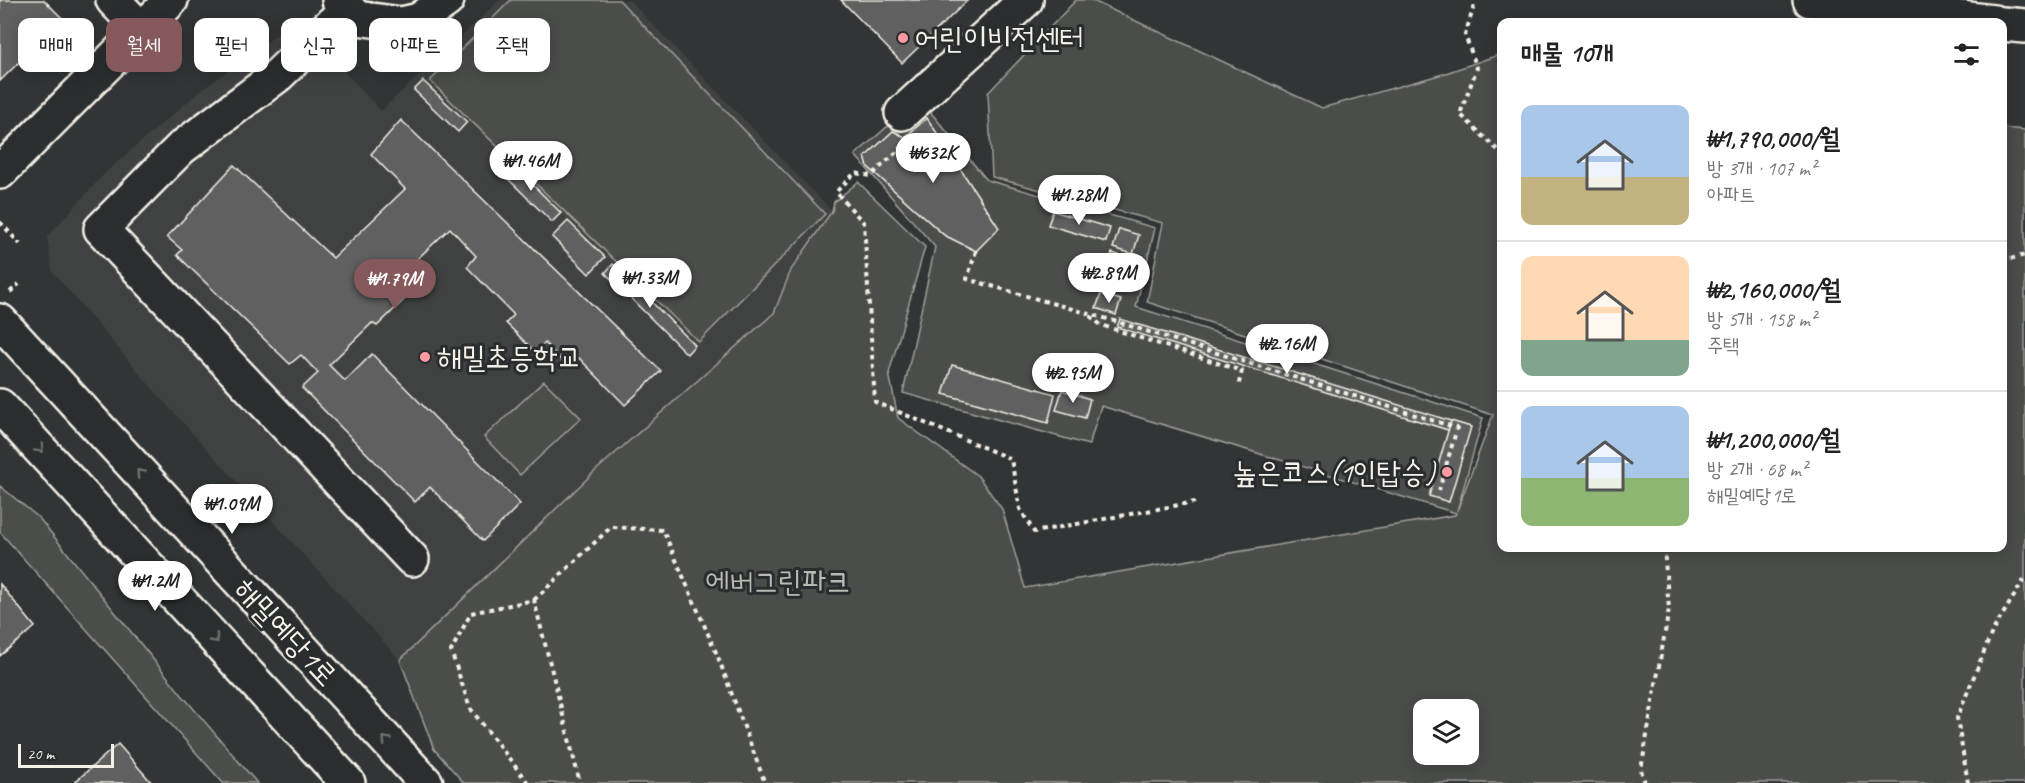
<!DOCTYPE html>
<html lang="ko">
<meta charset="utf-8">
<style>
:root{--surface:#fff;--page:#f6f6f6;--text:#222;--muted:#767676;--line:#e0e0e0;--accent:#85585c}
body{margin:0;font-family:Caveat,"Poor Story",sans-serif;background:var(--page);color:var(--text);height:100vh;display:flex;flex-direction:column;font-size:22px;white-space:nowrap}
*{box-sizing:border-box;margin:0}
p{font-size:20px;color:var(--muted)}
.icon{flex:none;width:33px;height:33px;fill:none;stroke:currentColor;stroke-width:2;stroke-linecap:round;stroke-linejoin:round}
.map{position:relative;flex:1;overflow:hidden}
.sheet{position:absolute;left:1497px;top:18px;width:510px;height:534px;display:flex;flex-direction:column;background:var(--surface);border-radius:12px;box-shadow:0 3px 15px #0003}
.sheet>*{flex:none}
.banner{position:absolute;left:18px;top:18px;width:570px;height:54px;display:flex;gap:12px}
.controls{position:absolute;left:1413px;top:699px;display:grid;gap:12px}
.controls a{display:grid;place-items:center;width:66px;height:66px;border-radius:12px;background:var(--surface);box-shadow:0 3px 15px #0003;font-size:30px}
.scale{position:absolute;left:18px;bottom:15px;width:96px;box-sizing:border-box;padding-left:6px;border:3px solid #f4f1e8;border-top:0;font-size:16px;line-height:21px;white-space:nowrap;color:#f4f1e8;-webkit-text-stroke:4px #2a2d2e;paint-order:stroke}
.price{position:absolute;translate:-50% -51px;padding:0 14px;border-radius:21px;background:#fff;color:#222;font-size:20px;line-height:39px;filter:drop-shadow(0 2px 3px #0008)}
.price::after{content:'';position:absolute;left:50%;top:36px;width:18px;height:14px;margin-left:-9px;background:inherit;clip-path:polygon(0 0,100% 0,50% 100%)}
.price.on{background:var(--accent);color:#fff}
ul{padding:0;list-style:none}
li{display:flex;align-items:center;gap:18px;height:150px;padding:0 24px}
li+li{border-top:2px solid var(--line)}
li span{display:grid;place-items:center;flex:none;width:168px;height:120px;border-radius:12px;color:#555}
li>.icon{margin-inline-start:auto}
span .icon{width:72px;height:72px;fill:#fffc;stroke-width:1}
li b{font-size:26px}
h2{display:flex;justify-content:space-between;align-items:center;height:72px;padding:0 24px;font-size:26px}
.pill{padding:0 21px;border-radius:12px;background:var(--surface);box-shadow:0 3px 15px #0003;font-size:21px;line-height:54px}
.pill.on{background:var(--accent);color:#fff}
.map>svg:first-child{display:block}
</style>
<div class="map">
<svg width="2025" height="783" viewBox="0 0 2025 783">
<rect width="100%" height="100%" fill="#323535"/>
<filter id="ink" filterUnits="userSpaceOnUse"><feTurbulence type="fractalNoise" baseFrequency=".0167" numOctaves="2"/><feDisplacementMap in="SourceGraphic" scale="12" xChannelSelector="R" yChannelSelector="G"/><feConvolveMatrix kernelMatrix="1 2 1 2 8 2 1 2 1" color-interpolation-filters="sRGB"/></filter>
<g filter="url(#ink)">
<!-- built -->
<path fill="#404242" d="M 500,0 L 629,0 L 832,211 L 791,270 L 774,313 L 594,472 L 400,660 L 163,401 L 52,271 L 47,237 L 106,172 L 194,96 L 296,20 L 381,111 Z"/>
<!-- green -->
<g fill="#4b4d4c" stroke="#a09f9a" stroke-width="1.5" fill-rule="evenodd">
<path d="M 511,0 L 619,0 L 825,214 L 699,342 L 430,81 Z"/>
<path d="M 1076,0 L 1091,0 L 1322,108 L 1443,74 L 1501,54 L 1502,548 L 2002,548 L 2003,128 L 2025,130 L 2025,783 L 464,783 L 434,749 L 400,660 L 594,472 L 774,313 L 791,270 L 832,211 L 834,202 L 858,182 L 925,247 L 889,373 L 898,418 L 978,476 L 1002,509 L 1025,588 L 1455,515 L 1456,513 L 1101,406 L 1089,445 L 903,393 L 935,247 L 855,155 L 887,127 L 927,108 L 987,180 L 1155,228 L 1136,307 L 1483,418 L 1457,511 L 1493,415 L 1147,302 L 1163,223 L 992,177 L 988,93 ZM 1424,710 L 1468,710 L 1468,754 L 1424,754 Z"/>
<path d="M 544,381 L 581,418 L 520,475 L 484,437 Z"/>
<path d="M 0,486 L 39,518 L 182,695 L 257,783 L 223,783 L 0,532 Z"/>
</g>
<!-- building -->
<g fill="#5f605f" stroke="#f4f1e8" stroke-width="1.5">
<path d="M 0,0 L 44,0 L 63,19 L 0,81 Z"/>
<path d="M 841,0 L 968,0 L 902,63 Z"/>
<path d="M 423,81 L 467,122 L 458,132 L 414,90 Z"/>
<path d="M 927,118 L 999,228 L 976,251 L 944,235 L 868,167 L 865,157 L 893,131 L 905,137 Z"/>
<path d="M 401,120 L 661,371 L 625,405 L 579,358 L 568,368 L 545,343 L 535,352 L 506,323 L 514,315 L 467,267 L 476,256 L 450,228 L 395,280 L 409,295 L 377,326 L 372,323 L 329,365 L 345,381 L 372,354 L 520,504 L 483,541 L 430,487 L 415,502 L 302,388 L 318,373 L 301,355 L 290,364 L 177,255 L 182,250 L 167,237 L 234,165 L 333,258 L 405,189 L 371,154 Z"/>
<path d="M 510,162 L 561,213 L 552,222 L 501,172 Z"/>
<path d="M 1053,211 L 1110,228 L 1106,242 L 1048,225 Z"/>
<path d="M 568,221 L 605,257 L 589,274 L 552,237 Z"/>
<path d="M 1119,229 L 1139,235 L 1133,254 L 1113,248 Z"/>
<path d="M 1112,253 L 1130,259 L 1121,289 L 1103,283 Z"/>
<path d="M 613,264 L 695,345 L 687,354 L 605,273 Z"/>
<path d="M 1101,294 L 1121,300 L 1116,315 L 1096,308 Z"/>
<path d="M 1120,319 L 1451,421 L 1450,426 L 1448,430 L 1117,327 Z"/>
<path d="M 952,365 L 1055,394 L 1048,423 L 943,394 Z"/>
<path d="M 1062,390 L 1090,399 L 1085,418 L 1056,410 Z"/>
<path d="M 1451,421 L 1471,427 L 1449,502 L 1429,496 Z"/>
<path d="M 0,584 L 35,627 L 0,656 Z"/>
<path d="M 118,744 L 152,783 L 77,783 L 76,781 Z"/>
</g>
<g fill="none" stroke-linecap="round" stroke-linejoin="round">
<defs>
<g id="minor">
<path d="M 113,0 L 141,29"/>
<path d="M 339,0 L 357,18 L 401,24 L 419,20 L 447,0"/>
<path d="M 1810,0 L 1994,22"/>
<path d="M 347,9 L 278,75 L 181,148 L 101,229 L 412,559"/>
<path d="M 2002,24 L 2025,26"/>
<path d="M 902,113 L 1026,0"/>
<path d="M 0,172 L 171,0"/>
<path d="M 0,321 L 426,783"/>
<path d="M 0,406 L 348,783"/>
</g>
</defs>
<!-- minor casing -->
<use href="#minor" stroke="#f4f1e8" stroke-width="38"/>
<!-- path -->
<g stroke="#f4f1e8" stroke-width="4" stroke-dasharray="4.5 4.5" stroke-linecap="butt">
<path d="M 1474,6 L 1465,35 L 1477,68 L 1460,114 L 1502,154"/>
<path d="M 903,146 L 871,176 L 855,173 L 836,192 L 864,223 L 875,402 L 1011,459 L 1020,509 L 1034,532 L 1195,502"/>
<path d="M 0,222 L 20,244"/>
<path d="M 976,251 L 967,279 L 1111,320 L 1457,428 L 1439,490"/>
<path d="M 2002,261 L 2025,255"/>
<path d="M 10,292 L 19,284"/>
<path d="M 1090,316 L 1101,325 L 1242,371 L 1238,387"/>
<path d="M 534,600 L 611,527 L 663,530 L 718,657 L 765,783"/>
<path d="M 528,783 L 470,708 L 451,651 L 471,613 L 534,600 L 580,783"/>
<path d="M 1645,783 L 1641,770 L 1669,609 L 1664,548"/>
<path d="M 1968,783 L 1957,718 L 1992,632 L 2025,578"/>
</g>
<!-- minor -->
<use href="#minor" stroke="#2a2d2e" stroke-width="33"/>
</g>
<!-- one-way arrows -->
<defs><path id="oneway-chevron" d="M-2-3.5L2.5 0L-2 3.5" fill="none" stroke-width="1.6" stroke-linecap="round" stroke-linejoin="round" transform="scale(1.5)"/></defs>
<g stroke="#71726f">
<use href="#oneway-chevron" transform="translate(40 449) rotate(47)"/>
<use href="#oneway-chevron" transform="translate(140 473) rotate(-133)"/>
<use href="#oneway-chevron" transform="translate(215 639) rotate(47)"/>
<use href="#oneway-chevron" transform="translate(386 740) rotate(-133)"/>
</g>
</g>
<!-- markers -->
<g fill="#ff9aa2" stroke="#2a2d2e" stroke-width="2">
<circle cx="903" cy="38" r="6"/>
<circle cx="425" cy="357" r="6"/>
<circle cx="1447" cy="472" r="6"/>
</g>
<g text-anchor="middle" stroke-width="6" stroke-linejoin="round" paint-order="stroke">
<!-- poi labels -->
<g font-size="30" fill="#f4f1e8" stroke="#2a2d2e" text-anchor="start">
<text x="915" y="48">어린이비전센터</text>
<text x="437" y="367">해밀초등학교</text>
<text x="1435" y="482" text-anchor="end">높은코스(1인탑승)</text>
</g>
<!-- park labels -->
<g font-size="30" fill="#b9b8b1" stroke="#2a2d2e">
<text x="778" y="591">에버그린파크</text>
</g>
<!-- street labels -->
<g font-size="30" fill="#f4f1e8" stroke="#2a2d2e">
<text transform="translate(286 632) rotate(47)" y="10">해밀예당1로</text>
</g>
</g>
</svg>
<div class="controls">
<a><svg class="icon" aria-label="layers" viewBox="0 0 24 24"><path d="M12 4l9 5-9 5-9-5zM3 14l9 5 9-5"/></svg></a>
</div>
<div class="scale">20 m</div>
<b class="price" style="left:933px;top:184px">₩632K</b>
<b class="price" style="left:531px;top:192px">₩1.46M</b>
<b class="price" style="left:1079px;top:226px">₩1.28M</b>
<b class="price" style="left:1109px;top:304px">₩2.89M</b>
<b class="price" style="left:650px;top:309px">₩1.33M</b>
<b class="price on" style="left:395px;top:310px">₩1.79M</b>
<b class="price" style="left:1287px;top:375px">₩2.16M</b>
<b class="price" style="left:1073px;top:404px">₩2.95M</b>
<b class="price" style="left:232px;top:535px">₩1.09M</b>
<b class="price" style="left:155px;top:612px">₩1.2M</b>
<div class="banner">
<a class="pill">매매</a>
<a class="pill on">월세</a>
<a class="pill">필터</a>
<a class="pill">신규</a>
<a class="pill">아파트</a>
<a class="pill">주택</a>
</div>
<section class="sheet">
<h2>매물 10개<svg class="icon" aria-label="filters" viewBox="0 0 24 24"><path d="M4 7h16M4 17h16"/><circle cx="9" cy="7" r="2"/><circle cx="15" cy="17" r="2"/></svg></h2>
<ul>
<li><span style="background:linear-gradient(#a9c7e8 60%,#c2b280 0)"><svg class="icon" aria-label="home" viewBox="0 0 24 24"><path d="M3 11l9-7 9 7M6 9v11h12V9"/></svg></span><div><b>₩1,790,000/월</b><p>방 3개 · 107 m²</p><p>아파트</p></div></li>
<li><span style="background:linear-gradient(#ffd9b3 70%,#7fa58c 0)"><svg class="icon" aria-label="home" viewBox="0 0 24 24"><path d="M3 11l9-7 9 7M6 9v11h12V9"/></svg></span><div><b>₩2,160,000/월</b><p>방 5개 · 158 m²</p><p>주택</p></div></li>
<li><span style="background:linear-gradient(#a9c7e8 60%,#8fb573 0)"><svg class="icon" aria-label="home" viewBox="0 0 24 24"><path d="M3 11l9-7 9 7M6 9v11h12V9"/></svg></span><div><b>₩1,200,000/월</b><p>방 2개 · 68 m²</p><p>해밀예당1로</p></div></li>
</ul>
</section>
</div>
